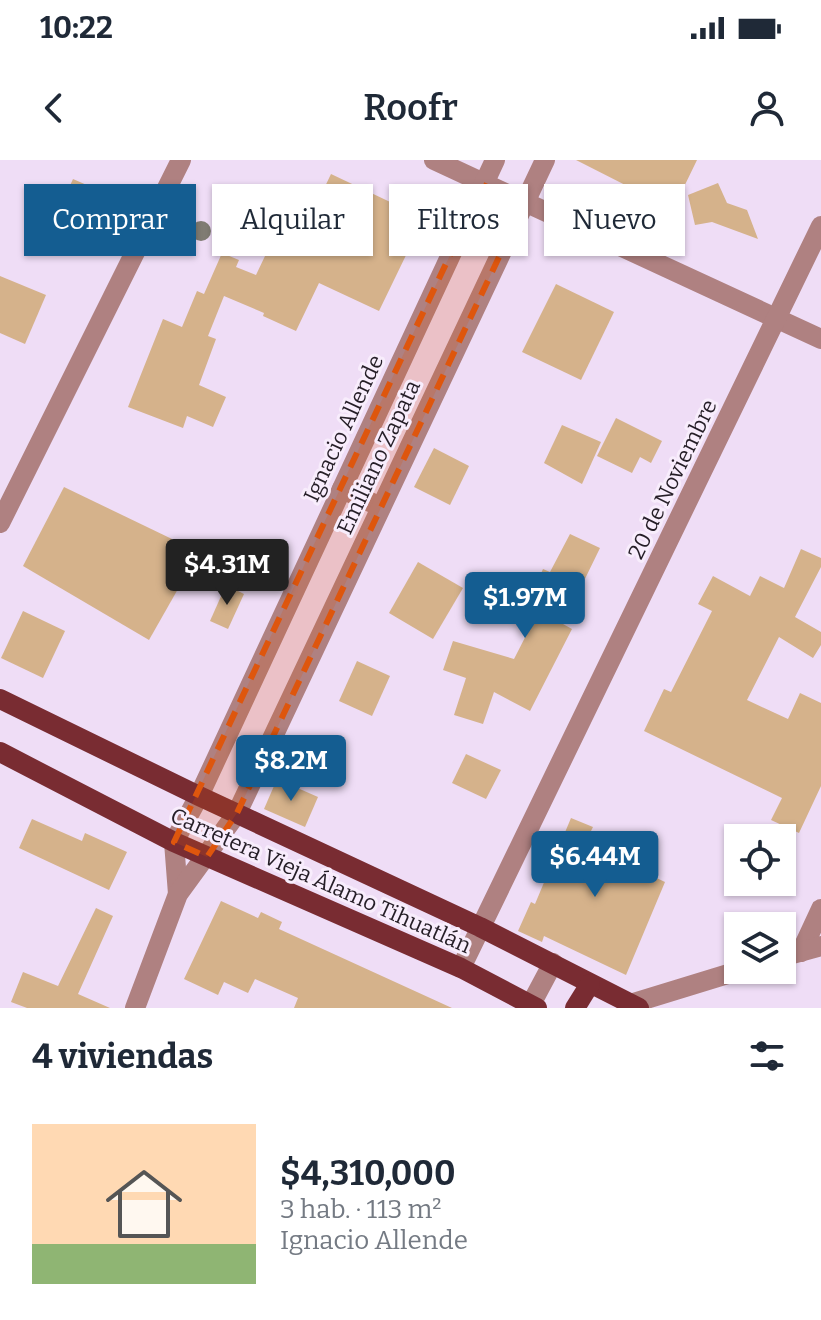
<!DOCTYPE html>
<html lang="es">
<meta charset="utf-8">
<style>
:root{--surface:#fff;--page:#f2f2f3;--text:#1f2937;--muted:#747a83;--line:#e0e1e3;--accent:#145d91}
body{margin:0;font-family:Bitter,serif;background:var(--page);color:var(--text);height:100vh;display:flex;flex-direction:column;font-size:30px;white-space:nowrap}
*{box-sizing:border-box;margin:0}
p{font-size:26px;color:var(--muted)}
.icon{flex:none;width:44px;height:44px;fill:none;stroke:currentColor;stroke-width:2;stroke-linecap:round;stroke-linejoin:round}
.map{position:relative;height:848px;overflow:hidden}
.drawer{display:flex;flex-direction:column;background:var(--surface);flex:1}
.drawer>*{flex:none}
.banner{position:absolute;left:24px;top:24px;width:774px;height:72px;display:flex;gap:16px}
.controls{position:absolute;left:724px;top:664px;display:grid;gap:16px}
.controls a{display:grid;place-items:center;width:72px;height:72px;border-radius:0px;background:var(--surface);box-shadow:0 2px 6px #0004;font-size:40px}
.price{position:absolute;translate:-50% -68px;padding:0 18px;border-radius:8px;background:var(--accent);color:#fff;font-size:26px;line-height:52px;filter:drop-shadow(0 2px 4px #0008)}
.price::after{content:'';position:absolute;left:50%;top:48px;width:24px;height:18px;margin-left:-12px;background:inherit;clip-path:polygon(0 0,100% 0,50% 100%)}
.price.on{background:#222;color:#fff}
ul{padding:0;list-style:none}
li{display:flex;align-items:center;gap:24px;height:200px;padding:0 32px}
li+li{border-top:2px solid var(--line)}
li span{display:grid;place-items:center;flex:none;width:224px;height:160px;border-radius:0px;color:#555}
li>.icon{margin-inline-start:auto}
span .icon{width:96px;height:96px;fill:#fffc;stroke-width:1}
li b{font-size:34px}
h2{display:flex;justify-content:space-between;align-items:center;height:96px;padding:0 32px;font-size:34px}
.chip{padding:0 28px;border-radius:0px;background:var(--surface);box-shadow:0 2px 6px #0004;font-size:28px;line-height:72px}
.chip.on{background:var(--accent);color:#fff}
.status{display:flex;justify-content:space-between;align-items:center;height:56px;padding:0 40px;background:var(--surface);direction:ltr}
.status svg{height:22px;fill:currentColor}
header{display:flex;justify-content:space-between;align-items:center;height:104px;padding:0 32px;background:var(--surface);font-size:36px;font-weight:600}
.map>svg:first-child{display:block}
</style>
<div class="status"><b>10:22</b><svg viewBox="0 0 49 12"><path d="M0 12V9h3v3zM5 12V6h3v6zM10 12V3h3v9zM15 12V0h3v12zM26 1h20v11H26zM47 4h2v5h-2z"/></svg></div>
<header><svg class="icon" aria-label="back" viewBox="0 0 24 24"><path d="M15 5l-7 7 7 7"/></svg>Roofr<svg class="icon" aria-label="person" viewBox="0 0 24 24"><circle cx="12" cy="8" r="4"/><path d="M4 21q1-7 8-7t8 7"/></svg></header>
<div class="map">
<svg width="821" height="848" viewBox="0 0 821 848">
<rect width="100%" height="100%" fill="#efddf6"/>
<!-- building -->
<g fill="#d5b28b">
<path d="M 576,0 L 697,0 L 665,66 L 631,49 L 639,32 Z"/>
<path d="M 331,14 L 424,58 L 379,151 L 319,123 L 296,171 L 263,156 L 264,153 L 224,136 L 208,176 L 216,179 L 199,225 L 226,237 L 213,267 L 187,256 L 183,268 L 128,247 L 163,159 L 182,167 L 197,131 L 204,134 L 222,93 L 239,100 L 236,107 L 256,115 L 283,58 L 306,66 Z"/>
<path d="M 73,19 L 96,29 L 88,42 L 93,54 L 69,60 L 44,48 L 56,25 L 68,30 Z"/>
<path d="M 718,23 L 727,43 L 747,50 L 758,79 L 712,62 L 695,65 L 688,35 Z"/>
<path d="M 0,116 L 46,135 L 25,184 L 0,173 Z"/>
<path d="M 556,124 L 614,152 L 581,220 L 522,192 Z"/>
<path d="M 616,258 L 662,281 L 651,303 L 640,297 L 632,313 L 597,296 Z"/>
<path d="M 562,265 L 601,282 L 582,324 L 544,303 Z"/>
<path d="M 434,288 L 469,306 L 450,345 L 414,327 Z"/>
<path d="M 64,327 L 199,392 L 149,480 L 23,406 Z"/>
<path d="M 570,374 L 600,388 L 563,464 L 572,469 L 530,551 L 494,532 L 483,564 L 454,555 L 466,518 L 443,510 L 453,481 L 514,499 L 536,456 L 524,451 L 543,409 L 550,412 Z"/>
<path d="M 801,389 L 821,398 L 821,407 L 795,457 L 821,472 L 821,485 L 813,498 L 779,477 L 747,540 L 788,559 L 800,533 L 821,543 L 821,626 L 799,673 L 771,660 L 782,638 L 644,571 L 664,529 L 671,532 L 712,451 L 698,444 L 713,416 L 750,436 L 760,416 L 784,428 Z"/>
<path d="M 418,402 L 463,428 L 433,479 L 389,453 Z"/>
<path d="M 226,425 L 244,434 L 228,469 L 210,461 Z"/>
<path d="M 23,451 L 65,471 L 43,518 L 1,498 Z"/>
<path d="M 357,501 L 390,516 L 372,556 L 339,541 Z"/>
<path d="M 466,594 L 501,610 L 486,639 L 452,623 Z"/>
<path d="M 277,619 L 318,637 L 305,667 L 264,649 Z"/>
<path d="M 571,658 L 593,667 L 589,675 L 653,701 L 648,714 L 665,722 L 626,815 L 544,776 L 542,782 L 518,771 L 531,742 L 535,744 Z"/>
<path d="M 32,659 L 82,681 L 85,673 L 127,692 L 109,730 L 19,688 Z"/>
<path d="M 221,741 L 258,758 L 261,752 L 282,762 L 279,769 L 452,848 L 294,848 L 298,838 L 255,819 L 248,833 L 224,822 L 218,835 L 184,819 Z"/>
<path d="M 96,748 L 113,756 L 78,834 L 110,848 L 27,848 L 11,842 L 23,812 L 58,826 Z"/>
</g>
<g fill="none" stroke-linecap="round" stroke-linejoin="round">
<!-- minor -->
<g stroke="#af8181" stroke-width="20">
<path d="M 434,0 L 821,179"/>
<path d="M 342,329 L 381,347"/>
<path d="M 0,363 L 181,0"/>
<path d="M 178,734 L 174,682 L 199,636 L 495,0"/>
<path d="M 801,792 L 821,749"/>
<path d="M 782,797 L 821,786"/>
<path d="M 461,808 L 821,66"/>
<path d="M 630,844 L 741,810"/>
<path d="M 135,848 L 178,734 L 237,653 L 545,0"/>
<path d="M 529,848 L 553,803"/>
</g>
<!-- major -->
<g stroke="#792c32" stroke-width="20">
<path d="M 0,539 L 199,636 L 480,767 L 639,848"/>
<path d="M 0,592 L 174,682 L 461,808 L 537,848"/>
<path d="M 575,848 L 590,824"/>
</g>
</g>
<!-- trees -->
<circle fill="#807c73" cx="201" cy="71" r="10"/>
<!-- marked area -->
<path fill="#de560d" fill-opacity="0.2" stroke="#de560d" stroke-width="6" stroke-dasharray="16 10" stroke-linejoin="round" d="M 483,25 L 524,44 L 237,653 L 207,697 L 174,682 Z"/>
<g text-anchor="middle" stroke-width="6" stroke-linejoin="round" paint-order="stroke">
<!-- street labels -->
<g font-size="22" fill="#251e27" stroke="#f8edfc">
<text transform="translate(343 268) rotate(-65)" y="8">Ignacio Allende</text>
<text transform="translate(378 297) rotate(-65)" y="8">Emiliano Zapata</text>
<text transform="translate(672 319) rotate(-64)" y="8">20 de Noviembre</text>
<text transform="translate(321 720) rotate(24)" y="8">Carretera Vieja Álamo Tihuatlán</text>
</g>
</g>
</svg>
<div class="controls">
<a><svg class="icon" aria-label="locate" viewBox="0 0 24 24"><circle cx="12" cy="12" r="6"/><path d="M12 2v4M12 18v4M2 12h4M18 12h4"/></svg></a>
<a><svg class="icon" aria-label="layers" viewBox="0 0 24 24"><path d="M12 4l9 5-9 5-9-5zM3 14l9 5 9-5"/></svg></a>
</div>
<b class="price on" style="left:227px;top:447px">$4.31M</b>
<b class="price" style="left:525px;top:480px">$1.97M</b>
<b class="price" style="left:291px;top:643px">$8.2M</b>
<b class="price" style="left:595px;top:739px">$6.44M</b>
<div class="banner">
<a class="chip on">Comprar</a>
<a class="chip">Alquilar</a>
<a class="chip">Filtros</a>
<a class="chip">Nuevo</a>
</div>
</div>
<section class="drawer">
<h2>4 viviendas<svg class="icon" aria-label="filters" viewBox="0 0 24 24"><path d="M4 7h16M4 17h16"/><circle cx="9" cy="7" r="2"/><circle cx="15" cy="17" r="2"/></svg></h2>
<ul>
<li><span style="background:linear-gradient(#ffd9b3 75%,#8fb573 0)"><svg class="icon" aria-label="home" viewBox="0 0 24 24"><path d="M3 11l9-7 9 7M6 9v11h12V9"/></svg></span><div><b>$4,310,000</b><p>3 hab. · 113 m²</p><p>Ignacio Allende</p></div></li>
</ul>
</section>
